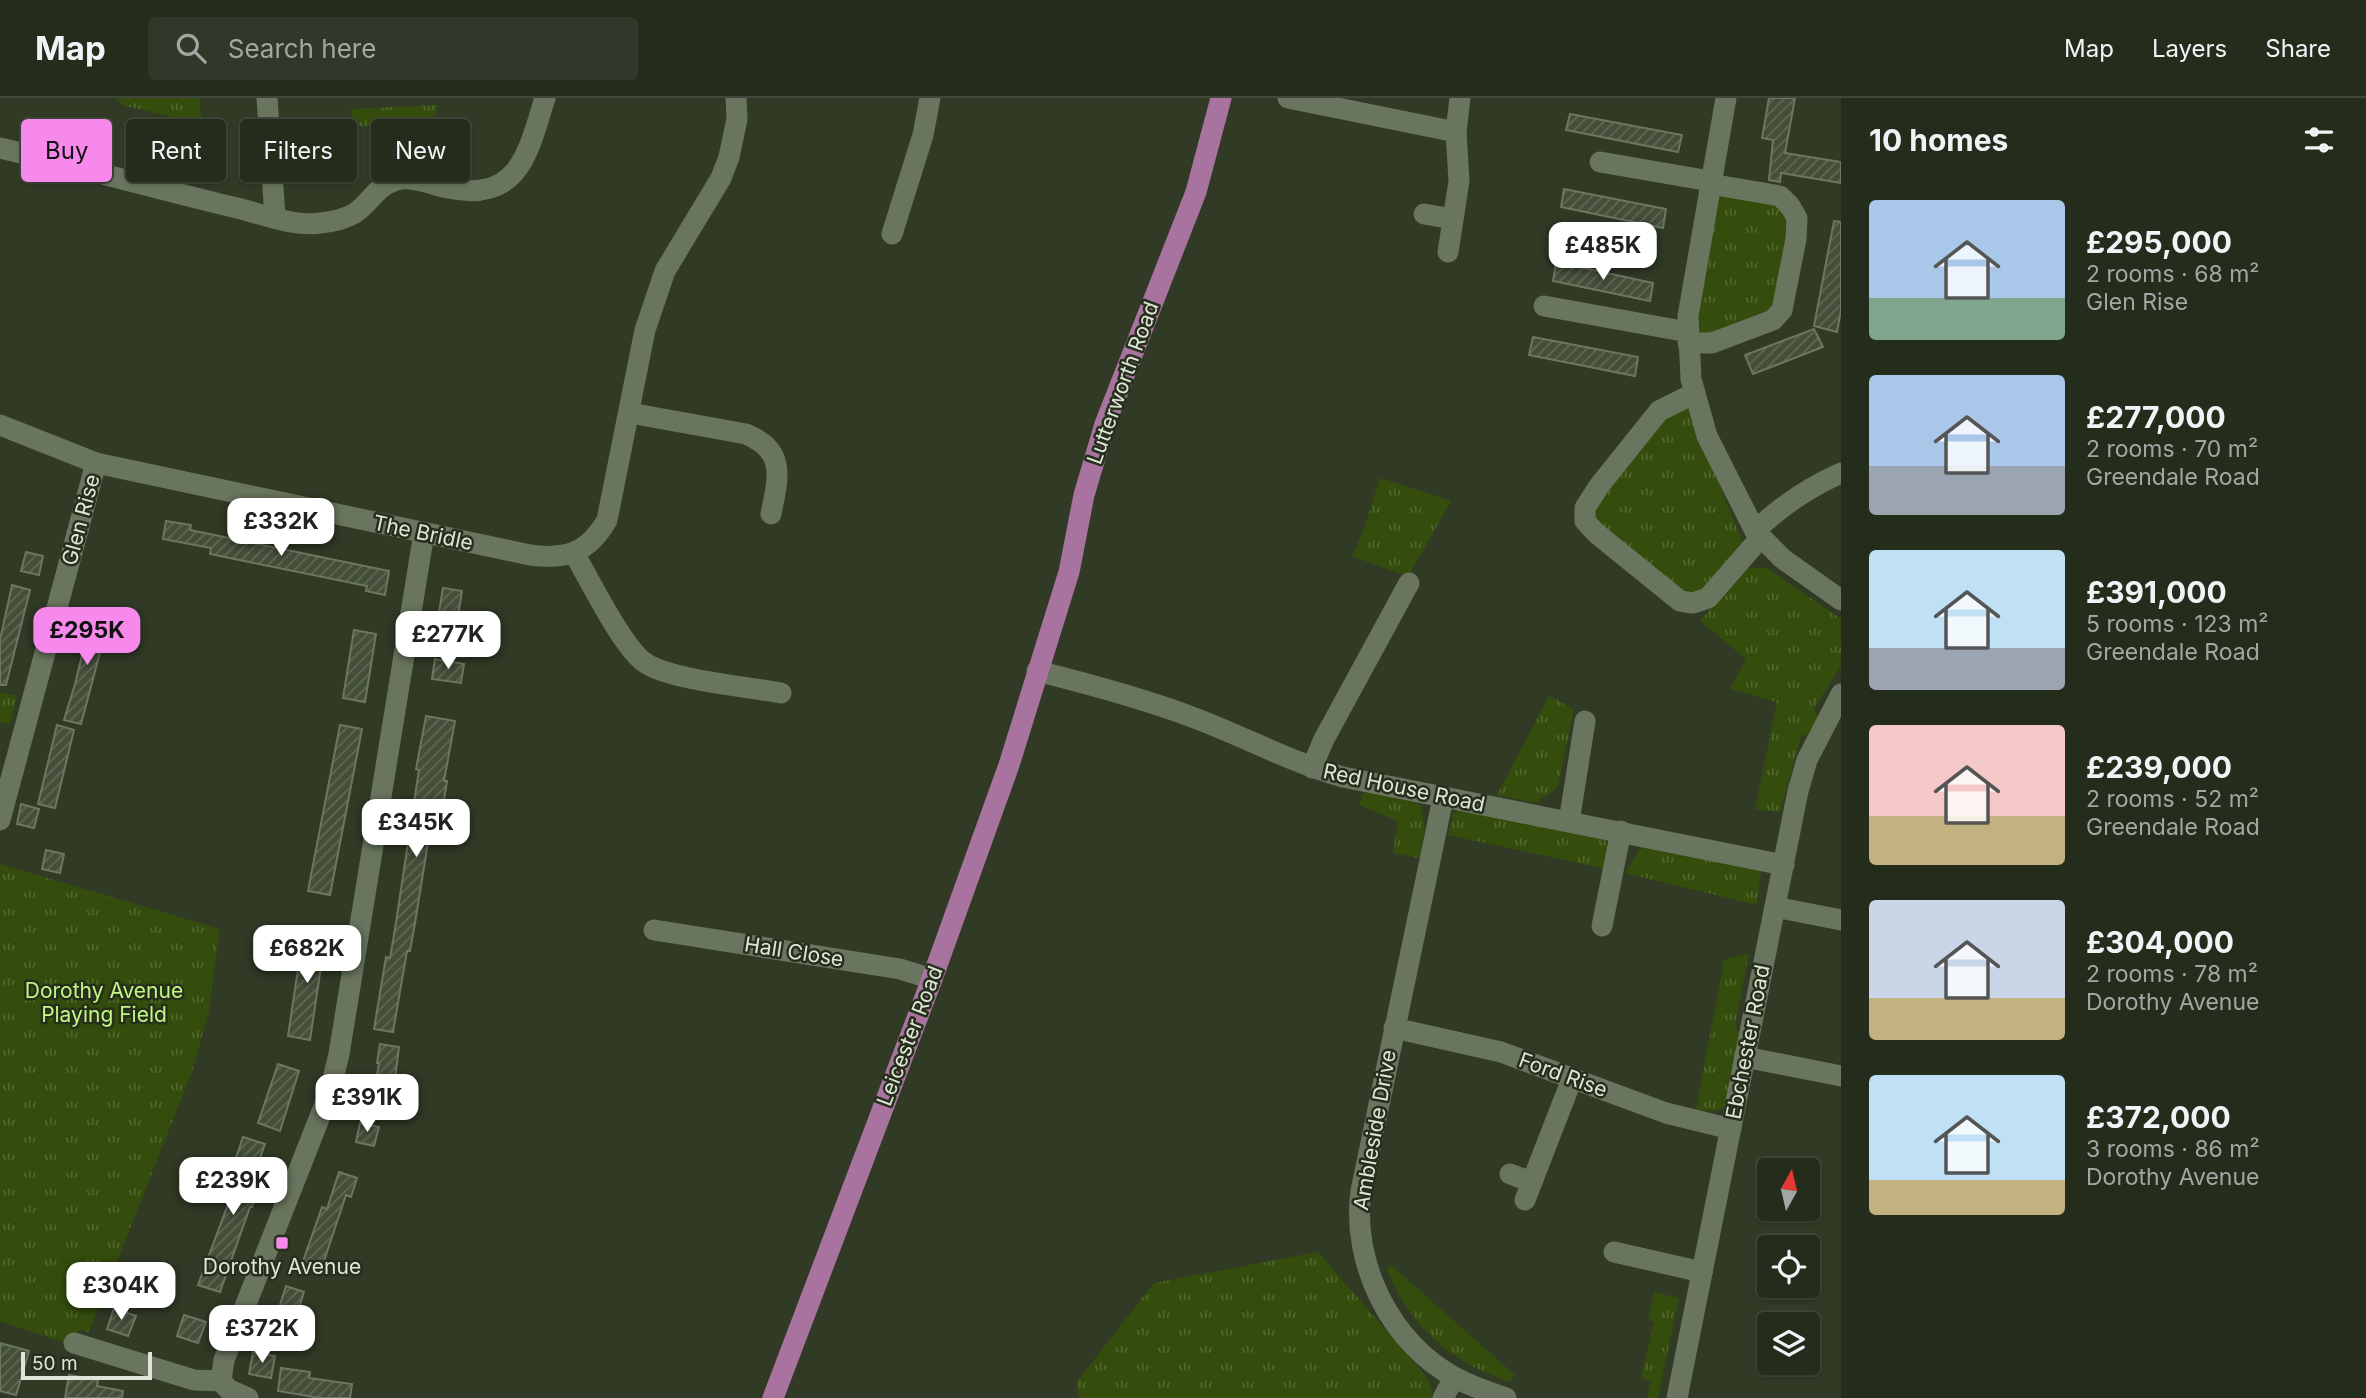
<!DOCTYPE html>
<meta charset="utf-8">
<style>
:root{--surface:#242c1c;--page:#303829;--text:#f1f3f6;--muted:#a3a7a3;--line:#41483b;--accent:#f788ec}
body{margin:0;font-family:Inter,sans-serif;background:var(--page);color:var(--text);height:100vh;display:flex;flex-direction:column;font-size:26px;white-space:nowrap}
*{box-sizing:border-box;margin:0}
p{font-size:23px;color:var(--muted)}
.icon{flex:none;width:38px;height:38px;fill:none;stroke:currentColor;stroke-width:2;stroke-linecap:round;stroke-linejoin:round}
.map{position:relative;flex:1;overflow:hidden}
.sheet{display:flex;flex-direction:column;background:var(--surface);width:525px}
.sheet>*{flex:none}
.banner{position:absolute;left:21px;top:21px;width:665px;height:63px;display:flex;gap:14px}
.needle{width:46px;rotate:8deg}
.tools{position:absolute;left:1757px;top:1060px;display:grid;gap:14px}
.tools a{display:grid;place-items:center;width:63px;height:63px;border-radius:7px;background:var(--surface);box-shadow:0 2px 5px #0004,0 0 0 2px var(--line);font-size:35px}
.scale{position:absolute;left:21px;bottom:18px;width:131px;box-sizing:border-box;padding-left:7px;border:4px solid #dfe6d9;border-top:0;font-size:19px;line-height:24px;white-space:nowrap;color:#dfe6d9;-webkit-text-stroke:5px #262f1b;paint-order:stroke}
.price{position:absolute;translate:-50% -60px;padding:0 16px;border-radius:14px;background:#fff;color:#222;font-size:23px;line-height:46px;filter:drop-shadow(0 2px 4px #0008)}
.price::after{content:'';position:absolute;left:50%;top:42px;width:21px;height:16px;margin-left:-10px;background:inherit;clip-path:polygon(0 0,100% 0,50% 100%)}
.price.current{background:var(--accent);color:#111}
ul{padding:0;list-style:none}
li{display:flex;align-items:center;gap:21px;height:175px;padding:0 28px}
li span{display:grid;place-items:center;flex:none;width:196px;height:140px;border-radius:7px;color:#555}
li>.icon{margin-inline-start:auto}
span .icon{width:84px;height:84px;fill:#fffc;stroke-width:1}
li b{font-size:30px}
h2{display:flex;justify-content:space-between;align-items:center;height:84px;padding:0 28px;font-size:30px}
.tag{padding:0 24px;border-radius:7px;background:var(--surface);box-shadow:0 2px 5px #0004,0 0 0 2px var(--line);font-size:24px;line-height:63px}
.tag.current{background:var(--accent);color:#111}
header{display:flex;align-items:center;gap:42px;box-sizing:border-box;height:98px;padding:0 35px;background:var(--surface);border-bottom:2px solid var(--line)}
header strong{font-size:33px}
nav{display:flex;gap:38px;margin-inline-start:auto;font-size:24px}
.search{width:490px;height:63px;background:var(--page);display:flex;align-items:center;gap:18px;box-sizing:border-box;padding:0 24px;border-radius:7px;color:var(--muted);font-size:26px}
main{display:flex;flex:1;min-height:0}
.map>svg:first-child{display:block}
</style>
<header>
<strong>Map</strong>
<div class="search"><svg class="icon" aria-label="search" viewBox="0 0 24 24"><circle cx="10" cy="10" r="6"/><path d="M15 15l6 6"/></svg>Search here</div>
<nav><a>Map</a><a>Layers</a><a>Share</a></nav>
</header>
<main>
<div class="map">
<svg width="1841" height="1300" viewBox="0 0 1841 1300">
<defs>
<pattern id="grass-tufts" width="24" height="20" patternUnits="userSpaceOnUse" patternTransform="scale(1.75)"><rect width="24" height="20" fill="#344d0c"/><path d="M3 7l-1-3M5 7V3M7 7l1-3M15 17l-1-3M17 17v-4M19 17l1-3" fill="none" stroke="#51672f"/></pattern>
<pattern id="building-hatch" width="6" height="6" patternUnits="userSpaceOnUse" patternTransform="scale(1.75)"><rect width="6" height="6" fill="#444f39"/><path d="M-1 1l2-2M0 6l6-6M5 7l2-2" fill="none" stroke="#5f6855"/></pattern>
</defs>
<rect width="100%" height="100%" fill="#303a25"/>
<!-- grass -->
<g fill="url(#grass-tufts)">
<path d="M 116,0 L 199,0 L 202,26 L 122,7 Z"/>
<path d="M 438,7 L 417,77 L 403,76 L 397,25 L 353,29 L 351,11 Z"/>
<path d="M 1710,86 L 1790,108 L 1782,212 L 1712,245 L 1688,234 Z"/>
<path d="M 1695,295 L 1712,369 L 1743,445 L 1693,505 L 1585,423 L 1643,333 Z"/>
<path d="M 1380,380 L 1451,403 L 1408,479 L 1352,458 L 1364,431 Z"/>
<path d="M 1744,470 L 1767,470 L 1841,521 L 1841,568 L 1814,610 L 1818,619 L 1811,635 L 1801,638 L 1780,714 L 1755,711 L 1777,604 L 1730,591 L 1746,561 L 1700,523 Z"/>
<path d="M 0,594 L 17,598 L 10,626 L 0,624 Z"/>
<path d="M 1549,598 L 1574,611 L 1558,689 L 1536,705 L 1497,697 Z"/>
<path d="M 1365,691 L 1421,707 L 1425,730 L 1419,760 L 1393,755 L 1398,723 L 1359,707 Z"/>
<path d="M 1459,712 L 1604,741 L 1609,749 L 1606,771 L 1448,737 L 1453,716 Z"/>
<path d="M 1642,747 L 1761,771 L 1757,807 L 1625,775 Z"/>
<path d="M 0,766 L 220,831 L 209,913 L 193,971 L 89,1234 L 79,1231 L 74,1248 L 0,1223 Z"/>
<path d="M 1749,855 L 1735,928 L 1740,938 L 1727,1005 C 1717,1016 1709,1014 1696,1011 L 1724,862 Z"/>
<path d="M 1318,1154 L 1425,1277 L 1432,1291 L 1431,1300 L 1079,1300 L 1076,1285 L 1154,1185 Z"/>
<path d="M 1391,1167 L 1515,1277 L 1510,1284 C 1451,1264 1411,1231 1387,1171 Z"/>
<path d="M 1654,1194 L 1679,1200 L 1658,1300 L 1647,1300 L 1651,1283 L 1641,1281 L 1654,1224 L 1648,1222 Z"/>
</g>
<!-- building -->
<g fill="url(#building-hatch)" stroke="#6c7761" stroke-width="2">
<path d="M 1769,0 L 1795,0 L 1785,55 L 1841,64 L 1841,85 L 1781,75 L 1780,84 L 1769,82 L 1773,42 L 1762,40 Z"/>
<path d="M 1570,16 L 1682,37 L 1678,54 L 1566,32 Z"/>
<path d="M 1564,91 L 1666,111 L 1663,130 L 1561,109 Z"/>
<path d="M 1834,123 L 1841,124 L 1841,212 L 1837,234 L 1814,228 Z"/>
<path d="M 1556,164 L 1653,185 L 1650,203 L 1553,183 Z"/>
<path d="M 1814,231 L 1823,249 L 1753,276 L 1745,257 Z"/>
<path d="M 1533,239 L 1638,259 L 1635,278 L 1529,257 Z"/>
<path d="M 166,423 L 191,427 L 190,432 L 389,473 L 385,497 L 366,493 L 367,488 L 210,456 L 211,450 L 163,441 Z"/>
<path d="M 26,454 L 43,458 L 39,477 L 21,473 Z"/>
<path d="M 12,487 L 30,492 L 6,587 L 0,587 L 0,542 Z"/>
<path d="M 443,490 L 462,493 L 458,518 L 439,514 Z"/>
<path d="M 93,512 L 110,517 L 81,626 L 64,622 L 75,586 Z"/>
<path d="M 354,532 L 376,536 L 365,604 L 343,600 Z"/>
<path d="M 435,561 L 464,566 L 461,585 L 432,581 Z"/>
<path d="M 426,618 L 455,623 L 444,683 L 447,683 L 439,733 L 430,732 L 415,825 L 410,853 L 407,853 L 393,934 L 374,931 L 386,859 L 390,860 L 395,831 L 419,672 L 416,671 Z"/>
<path d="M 57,627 L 74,632 L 55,710 L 38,706 Z"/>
<path d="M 340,627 L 362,631 L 330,797 L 308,793 Z"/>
<path d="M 21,706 L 39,711 L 34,730 L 17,726 Z"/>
<path d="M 46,752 L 64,756 L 60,775 L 42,771 Z"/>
<path d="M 304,831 L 326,835 L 310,942 L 288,938 Z"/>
<path d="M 380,946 L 399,949 L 391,1012 L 372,1009 L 379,965 L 377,965 Z"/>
<path d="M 278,966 L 299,973 L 280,1033 L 258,1025 Z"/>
<path d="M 360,1025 L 379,1029 L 374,1048 L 356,1044 Z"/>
<path d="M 243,1039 L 265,1046 L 251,1086 L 259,1088 L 252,1109 L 250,1109 L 220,1194 L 198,1187 L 244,1063 L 236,1060 Z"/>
<path d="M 339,1074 L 357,1080 L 351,1099 L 346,1097 L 320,1175 L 301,1169 L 322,1109 L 327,1111 Z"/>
<path d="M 286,1188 L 304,1194 L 298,1213 L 280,1207 Z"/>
<path d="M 114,1210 L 136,1218 L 128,1238 L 107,1231 Z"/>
<path d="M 184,1217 L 206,1224 L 198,1245 L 177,1238 Z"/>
<path d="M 0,1245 L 29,1253 L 16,1297 L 0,1293 Z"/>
<path d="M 253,1254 L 275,1258 L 271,1280 L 249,1276 Z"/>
<path d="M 281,1270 L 310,1274 L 309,1280 L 352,1286 L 350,1300 L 320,1300 L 278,1293 Z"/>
<path d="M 69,1277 L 98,1282 L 97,1288 L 123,1293 L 122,1300 L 65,1300 Z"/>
</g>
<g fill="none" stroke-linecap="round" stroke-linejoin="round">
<!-- minor -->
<g stroke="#69755e" stroke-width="21">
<path d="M 267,0 L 275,119"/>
<path d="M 1288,0 L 1456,34"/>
<path d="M 0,50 C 79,69 157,91 237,110 C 262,116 294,129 320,125 C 331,124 345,121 355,115 C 372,103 377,86 401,81 C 416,79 433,87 448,90 C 519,105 528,55 545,0"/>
<path d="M 1600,64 L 1710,83"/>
<path d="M 1424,116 L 1453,121"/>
<path d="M 892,136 L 923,37 L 930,0"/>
<path d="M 1448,154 L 1459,83 L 1456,34 L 1460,0"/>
<path d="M 1544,208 L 1688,234"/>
<path d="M 1688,245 L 1712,245 L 1773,222 L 1782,212 L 1796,141 L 1797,120 L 1790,108 L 1780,98 L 1710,86"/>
<path d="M 1695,295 L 1659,313 L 1599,388 L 1585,410 L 1585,423 L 1596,435 L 1680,503 L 1693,505 L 1708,500 L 1761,439"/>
<path d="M 630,315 L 746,336 C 787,353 778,380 771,416"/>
<path d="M 0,327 L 96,365 L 530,457 C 566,462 588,455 607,422 L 645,232 L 665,173 L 721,80 L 729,59 L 737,21 L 736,0"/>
<path d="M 1755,433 C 1780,409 1809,389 1841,375"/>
<path d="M 574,455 C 589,481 622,548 644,564 C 668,582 749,589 781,595"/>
<path d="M 1037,573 C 1089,586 1142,600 1192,619 C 1243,638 1290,664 1343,679 L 1784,767"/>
<path d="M 1312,670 L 1323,643 L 1409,485"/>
<path d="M 1443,700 L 1361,1093 C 1351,1165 1391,1246 1456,1280 C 1472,1289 1489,1294 1506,1300"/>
<path d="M 0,722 L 96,365"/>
<path d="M 1569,724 L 1585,623"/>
<path d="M 1775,809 L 1841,822"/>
<path d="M 1602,828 L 1621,733"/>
<path d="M 654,832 L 900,871 L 932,881"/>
<path d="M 1394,930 L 1501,954 L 1666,1015 L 1731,1031"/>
<path d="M 1745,959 L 1841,978"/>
<path d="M 1510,1076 L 1532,1084"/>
<path d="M 1525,1102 L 1572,981"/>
<path d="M 1614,1154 L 1702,1174"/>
<path d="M 74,1245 L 194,1282 L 221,1283 L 228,1291 L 248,1300"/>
<path d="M 221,1283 L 224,1262 L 330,993 L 339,956 L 424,435"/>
<path d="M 1443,1300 L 1454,1280"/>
<path d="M 1677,1300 L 1798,693 L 1807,662 L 1841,596"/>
</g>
<!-- tertiary -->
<path stroke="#69755e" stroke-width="21" d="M 1726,0 L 1688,218 L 1691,281 L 1707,338 L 1755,433 L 1783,461 L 1841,502"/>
<!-- primary -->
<path stroke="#a8739e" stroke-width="21" d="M 773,1300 L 932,881 L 1009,667 L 1069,474 L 1084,397 L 1105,326 L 1196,94 L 1221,0"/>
</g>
<!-- markers -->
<rect fill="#f788ec" stroke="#262f1b" stroke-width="2.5" x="275" y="1138" width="14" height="14" rx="3.5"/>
<g text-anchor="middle" stroke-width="5" stroke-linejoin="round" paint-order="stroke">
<!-- street labels -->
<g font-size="21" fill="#dfe6d9" stroke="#262f1b">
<text transform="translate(1123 285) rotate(-70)" y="7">Lutterworth Road</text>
<text transform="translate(81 422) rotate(-75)" y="7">Glen Rise</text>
<text transform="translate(423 435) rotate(12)" y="7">The Bridle</text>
<text transform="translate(1404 690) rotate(12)" y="7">Red House Road</text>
<text transform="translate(794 854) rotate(9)" y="7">Hall Close</text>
<text transform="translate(910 938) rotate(-69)" y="7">Leicester Road</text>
<text transform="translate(1748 944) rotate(-79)" y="7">Ebchester Road</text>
<text transform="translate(1563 977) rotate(20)" y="7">Ford Rise</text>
<text transform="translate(1375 1032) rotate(-80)" y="7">Ambleside Drive</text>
</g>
<!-- park labels -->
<g font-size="21" fill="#c1f683" stroke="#262f1b">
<text x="104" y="900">Dorothy Avenue<tspan x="104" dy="24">Playing Field</tspan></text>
</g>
<!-- poi labels -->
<g font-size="21" fill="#dfe6d9" stroke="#262f1b">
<text x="282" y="1176">Dorothy Avenue</text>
</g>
</g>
</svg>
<div class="tools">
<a><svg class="needle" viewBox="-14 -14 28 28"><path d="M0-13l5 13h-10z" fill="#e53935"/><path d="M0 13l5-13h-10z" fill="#a3a7a3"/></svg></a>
<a><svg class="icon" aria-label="locate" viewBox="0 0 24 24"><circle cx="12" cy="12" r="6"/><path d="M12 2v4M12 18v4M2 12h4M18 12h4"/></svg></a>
<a><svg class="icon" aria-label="layers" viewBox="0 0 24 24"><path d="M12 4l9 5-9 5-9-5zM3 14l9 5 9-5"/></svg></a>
</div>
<div class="scale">50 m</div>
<b class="price" style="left:1603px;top:184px">£485K</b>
<b class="price" style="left:281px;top:460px">£332K</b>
<b class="price current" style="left:87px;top:569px">£295K</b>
<b class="price" style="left:448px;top:573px">£277K</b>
<b class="price" style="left:416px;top:761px">£345K</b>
<b class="price" style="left:307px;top:887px">£682K</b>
<b class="price" style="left:367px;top:1036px">£391K</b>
<b class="price" style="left:233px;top:1119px">£239K</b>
<b class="price" style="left:121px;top:1224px">£304K</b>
<b class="price" style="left:262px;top:1267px">£372K</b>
<div class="banner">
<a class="tag current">Buy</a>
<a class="tag">Rent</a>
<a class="tag">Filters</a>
<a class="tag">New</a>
</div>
</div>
<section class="sheet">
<h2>10 homes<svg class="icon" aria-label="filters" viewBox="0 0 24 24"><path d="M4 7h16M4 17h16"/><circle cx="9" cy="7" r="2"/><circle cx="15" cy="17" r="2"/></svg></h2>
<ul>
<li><span style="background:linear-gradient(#a9c7e8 70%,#7fa58c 0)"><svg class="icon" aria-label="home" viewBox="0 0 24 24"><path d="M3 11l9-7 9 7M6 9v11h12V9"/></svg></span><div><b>£295,000</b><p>2 rooms · 68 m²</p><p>Glen Rise</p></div></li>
<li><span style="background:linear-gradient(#a9c7e8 65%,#9aa5b1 0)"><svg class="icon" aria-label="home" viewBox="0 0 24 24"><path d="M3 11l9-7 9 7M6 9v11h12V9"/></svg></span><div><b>£277,000</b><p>2 rooms · 70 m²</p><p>Greendale Road</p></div></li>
<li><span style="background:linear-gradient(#bfe0f5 70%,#9aa5b1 0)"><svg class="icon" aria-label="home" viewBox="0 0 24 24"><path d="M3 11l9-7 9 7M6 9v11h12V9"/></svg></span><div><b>£391,000</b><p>5 rooms · 123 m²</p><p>Greendale Road</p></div></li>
<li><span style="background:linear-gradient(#f6c9c9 65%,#c2b280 0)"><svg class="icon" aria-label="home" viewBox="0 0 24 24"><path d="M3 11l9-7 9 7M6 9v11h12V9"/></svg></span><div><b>£239,000</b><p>2 rooms · 52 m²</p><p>Greendale Road</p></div></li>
<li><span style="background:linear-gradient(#c9d6e8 70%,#c2b280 0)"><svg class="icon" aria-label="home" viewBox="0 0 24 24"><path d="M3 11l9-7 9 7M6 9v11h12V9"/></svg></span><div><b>£304,000</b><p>2 rooms · 78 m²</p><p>Dorothy Avenue</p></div></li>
<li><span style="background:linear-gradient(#bfe0f5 75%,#c2b280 0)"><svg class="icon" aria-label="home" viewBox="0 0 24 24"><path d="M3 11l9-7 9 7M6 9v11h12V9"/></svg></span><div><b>£372,000</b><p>3 rooms · 86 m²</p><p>Dorothy Avenue</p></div></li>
</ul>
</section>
</main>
